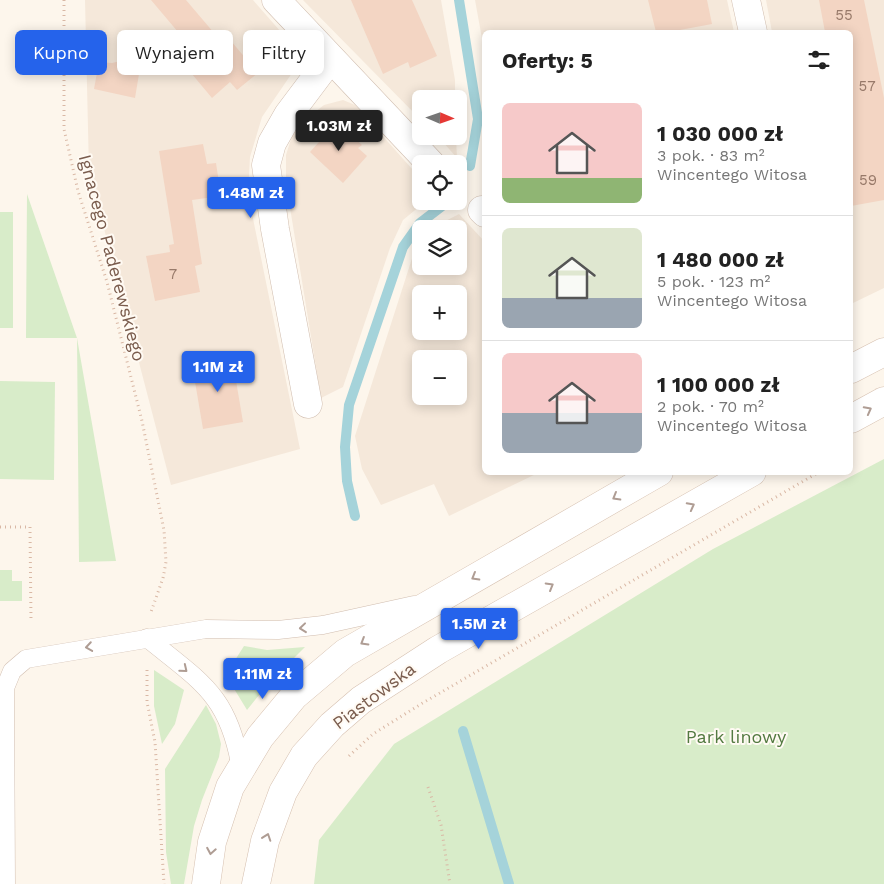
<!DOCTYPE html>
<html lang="pl">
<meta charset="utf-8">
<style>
:root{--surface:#fff;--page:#f2f2f2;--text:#222;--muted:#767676;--line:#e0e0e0;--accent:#2563eb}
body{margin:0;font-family:"Work Sans",sans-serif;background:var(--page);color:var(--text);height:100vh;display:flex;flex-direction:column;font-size:19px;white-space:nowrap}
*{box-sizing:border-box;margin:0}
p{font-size:16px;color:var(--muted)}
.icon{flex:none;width:28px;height:28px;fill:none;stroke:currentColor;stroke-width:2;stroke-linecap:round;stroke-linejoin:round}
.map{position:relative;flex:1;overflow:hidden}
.details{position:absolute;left:482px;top:30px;width:371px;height:445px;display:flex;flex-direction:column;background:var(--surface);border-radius:8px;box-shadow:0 2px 12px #0003}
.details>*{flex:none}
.hud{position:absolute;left:15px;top:30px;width:392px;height:45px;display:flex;gap:10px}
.needle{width:32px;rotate:92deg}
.buttons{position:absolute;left:412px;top:90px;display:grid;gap:10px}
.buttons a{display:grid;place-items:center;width:55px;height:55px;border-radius:8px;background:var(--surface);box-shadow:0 2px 12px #0003;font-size:25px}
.price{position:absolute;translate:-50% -42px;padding:0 11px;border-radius:5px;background:var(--accent);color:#fff;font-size:16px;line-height:32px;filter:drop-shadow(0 1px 2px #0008)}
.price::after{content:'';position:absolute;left:50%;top:30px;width:15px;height:11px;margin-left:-8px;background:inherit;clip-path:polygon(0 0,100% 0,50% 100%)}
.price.selected{background:#222;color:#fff}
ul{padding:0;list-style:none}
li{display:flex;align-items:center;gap:15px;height:125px;padding:0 20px}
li+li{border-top:1px solid var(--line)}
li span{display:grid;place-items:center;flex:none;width:140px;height:100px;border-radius:8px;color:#555}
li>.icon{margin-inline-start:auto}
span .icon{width:60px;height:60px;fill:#fffc;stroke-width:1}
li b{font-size:21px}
h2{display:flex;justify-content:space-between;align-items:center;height:60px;padding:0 20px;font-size:21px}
.tag{padding:0 18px;border-radius:8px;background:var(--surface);box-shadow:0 2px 12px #0003;font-size:18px;line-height:45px}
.tag.selected{background:var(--accent);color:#fff}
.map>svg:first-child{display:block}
</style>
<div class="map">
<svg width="884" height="884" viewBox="0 0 884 884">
<rect width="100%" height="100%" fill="#fdf6ec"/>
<!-- residential -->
<g fill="#f5e8da" fill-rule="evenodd">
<path d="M 85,0 L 253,0 L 303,57 L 262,117 L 250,157 L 248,194 L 300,449 L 171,485 L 89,171 Z"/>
<path d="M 303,0 L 441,0 L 455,80 L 455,99 L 421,99 L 421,120 Z"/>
<path d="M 475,0 L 727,0 L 734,32 L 485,32 L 485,55 Z"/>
<path d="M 766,0 L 884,0 L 884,288 L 851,304 L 851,32 L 772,32 Z"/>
<path d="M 343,100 L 355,105 L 421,179 L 421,201 L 426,201 L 403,220 L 390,248 L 343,387 L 321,398 L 286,183 L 286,155 L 292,136 L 310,116 L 324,105 Z"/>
<path d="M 437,136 L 456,136 L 457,158 L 442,141 Z"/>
<path d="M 459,214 L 485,242 L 485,472 L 538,473 L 449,516 L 434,484 L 381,505 L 362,469 L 355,436 L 416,246 L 421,240 L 421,266 L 459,266 L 459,229 L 430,229 ZM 421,294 L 459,294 L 459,331 L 421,331 ZM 421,359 L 459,359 L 459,396 L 421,396 Z"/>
</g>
<!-- green -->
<g fill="#d8ecc9">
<path d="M 27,194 L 77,338 L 116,561 L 79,562 L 77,338 L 26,338 Z"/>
<rect x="0" y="212" width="13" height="116"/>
<path d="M 0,381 L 55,382 L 54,480 L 0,479 Z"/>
<path d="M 884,459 L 884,884 L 314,884 L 319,840 L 394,744 L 713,549 Z"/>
<path d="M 0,570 L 12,570 L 12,581 L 22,581 L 22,601 L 0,601 Z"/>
<path d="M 244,646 L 267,650 L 305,647 L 268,684 L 247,710 L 233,687 L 223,679 Z"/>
<path d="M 154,670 L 184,690 L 175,724 L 162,744 L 154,706 Z"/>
<path d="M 206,705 L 216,724 L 221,744 L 219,757 L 202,800 L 194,826 L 184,884 L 171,884 L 166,852 L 165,769 Z"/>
</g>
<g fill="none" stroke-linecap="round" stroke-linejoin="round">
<!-- stream -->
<g stroke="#a5d3da" stroke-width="10">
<path d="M 459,0 L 478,119 L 470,166"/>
<path d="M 355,516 L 347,481 L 345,447 L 349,405 L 403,247 L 420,223 L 446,203"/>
<path d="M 463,731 L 509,884"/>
</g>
</g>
<!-- building -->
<g fill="#f3d5c3">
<path d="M 151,0 L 186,0 L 220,40 L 226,35 L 258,73 L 237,90 L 230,82 L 212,98 L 171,49 L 189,45 Z"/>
<path d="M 351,0 L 412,0 L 437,56 L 410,68 L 408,62 L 383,74 Z"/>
<path d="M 648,0 L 707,0 L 712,24 L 669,32 L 656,32 Z"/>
<path d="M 819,0 L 864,0 L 884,98 L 884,200 L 851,206 L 851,32 L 825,32 Z"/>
<path d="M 142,56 L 135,98 L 94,89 L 99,62 L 112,63 Z"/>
<path d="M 337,122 L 362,145 L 358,148 L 367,156 L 343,183 L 310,152 Z"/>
<path d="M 203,144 L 207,164 L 216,163 L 221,196 L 192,200 L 202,264 L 195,266 L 200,292 L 155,301 L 146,256 L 170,252 L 169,245 L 174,244 L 159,151 Z"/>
<path d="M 232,357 L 243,422 L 203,429 L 192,364 Z"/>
</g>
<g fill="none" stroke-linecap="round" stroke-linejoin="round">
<defs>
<g id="lane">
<path d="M 147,638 C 201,682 229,695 241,769"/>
<path d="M 6,884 L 5,688 L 12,671 L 26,659 L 206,629 L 278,630 L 323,625 L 414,605"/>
</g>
<g id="street">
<path d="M 276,0 L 431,164"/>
<path d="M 746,0 L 753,32"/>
<path d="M 482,210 L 485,213"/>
<path d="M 308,404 L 275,229 L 266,165 L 272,143 L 288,115 L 330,59"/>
</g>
<g id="secondary">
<path d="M 851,369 L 884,352"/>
<path d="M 851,419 L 884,401"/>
<path d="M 206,884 L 212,842 L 230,787 L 260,737 L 294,696 L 345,653 L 659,472"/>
<path d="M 256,884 L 265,841 L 283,792 L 304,756 L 332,725 L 361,700 L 438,650 L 752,472"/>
</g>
</defs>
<!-- lane casing -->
<use href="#lane" stroke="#d1beb0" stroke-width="19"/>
<!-- street casing -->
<use href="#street" stroke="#d1beb0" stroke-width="29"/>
<!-- secondary casing -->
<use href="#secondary" stroke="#d6c0b0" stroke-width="29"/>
<!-- path -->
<g stroke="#d9b8a5" stroke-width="3" stroke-dasharray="1 4" stroke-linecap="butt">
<path d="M 64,0 L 64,129 L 78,191 L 107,282 L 142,421 L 164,530 L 166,562 L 163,578 L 151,612"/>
<path d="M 0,527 L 30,527 L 31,622"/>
<path d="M 147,670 L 147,702 L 155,742 L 164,884"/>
<path d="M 349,756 L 373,734 L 421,704 L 819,472"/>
<path d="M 428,787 L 441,825 L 450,884"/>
</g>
<!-- lane -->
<use href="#lane" stroke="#fff" stroke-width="18"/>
<!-- street -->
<use href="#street" stroke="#fff" stroke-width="28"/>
<!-- secondary -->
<use href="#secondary" stroke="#fff" stroke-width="28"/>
</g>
<!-- one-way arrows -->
<defs><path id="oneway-chevron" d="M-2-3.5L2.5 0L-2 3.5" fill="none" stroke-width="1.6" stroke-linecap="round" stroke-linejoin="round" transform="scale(1.25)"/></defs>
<g stroke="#af9d94">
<use href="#oneway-chevron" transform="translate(868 410) rotate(-28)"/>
<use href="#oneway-chevron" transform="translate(616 497) rotate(150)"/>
<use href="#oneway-chevron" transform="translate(691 506) rotate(-28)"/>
<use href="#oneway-chevron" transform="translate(475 577) rotate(150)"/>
<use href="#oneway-chevron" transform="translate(550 586) rotate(-30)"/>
<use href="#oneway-chevron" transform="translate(303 628) rotate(174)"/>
<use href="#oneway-chevron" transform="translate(364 642) rotate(149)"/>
<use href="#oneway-chevron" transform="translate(89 647) rotate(171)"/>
<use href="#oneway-chevron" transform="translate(184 669) rotate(39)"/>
<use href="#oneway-chevron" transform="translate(267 837) rotate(-71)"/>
<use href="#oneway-chevron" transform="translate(211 851) rotate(100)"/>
</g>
<g text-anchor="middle" stroke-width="4" stroke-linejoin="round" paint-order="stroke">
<!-- number labels -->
<g font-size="15" fill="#987a6a">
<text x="844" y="20">55</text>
<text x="867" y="91">57</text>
<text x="868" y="185">59</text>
<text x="173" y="279">7</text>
</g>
<!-- street labels -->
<g font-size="18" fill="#7a5c4d" stroke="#fffaf3">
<text transform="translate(112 258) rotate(75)" y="6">Ignacego Paderewskiego</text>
<text transform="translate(374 696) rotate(-37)" y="6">Piastowska</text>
</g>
<!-- park labels -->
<g font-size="18" fill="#537a41" stroke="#fffaf3">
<text x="736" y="743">Park linowy</text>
</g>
</g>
</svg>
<div class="buttons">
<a><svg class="needle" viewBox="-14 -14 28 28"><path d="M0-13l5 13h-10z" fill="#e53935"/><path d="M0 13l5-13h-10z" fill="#767676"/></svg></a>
<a><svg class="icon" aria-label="locate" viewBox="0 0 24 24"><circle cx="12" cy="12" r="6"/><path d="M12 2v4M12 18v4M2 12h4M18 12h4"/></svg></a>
<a><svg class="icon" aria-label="layers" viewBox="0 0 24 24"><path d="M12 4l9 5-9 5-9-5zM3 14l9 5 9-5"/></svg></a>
<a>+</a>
<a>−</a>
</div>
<b class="price selected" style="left:339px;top:152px">1.03M zł</b>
<b class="price" style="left:251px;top:219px">1.48M zł</b>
<b class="price" style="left:218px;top:393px">1.1M zł</b>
<b class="price" style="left:479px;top:650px">1.5M zł</b>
<b class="price" style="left:263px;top:700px">1.11M zł</b>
<div class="hud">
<a class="tag selected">Kupno</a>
<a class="tag">Wynajem</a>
<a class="tag">Filtry</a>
</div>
<section class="details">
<h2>Oferty: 5<svg class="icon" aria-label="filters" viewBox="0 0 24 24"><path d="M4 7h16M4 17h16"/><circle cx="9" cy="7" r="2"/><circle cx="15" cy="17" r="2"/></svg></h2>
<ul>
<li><span style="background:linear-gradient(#f6c9c9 75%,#8fb573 0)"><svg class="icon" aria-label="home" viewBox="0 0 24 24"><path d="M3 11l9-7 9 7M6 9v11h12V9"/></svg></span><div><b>1 030 000 zł</b><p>3 pok. · 83 m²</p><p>Wincentego Witosa</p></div></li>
<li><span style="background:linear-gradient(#dfe7d0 70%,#9aa5b1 0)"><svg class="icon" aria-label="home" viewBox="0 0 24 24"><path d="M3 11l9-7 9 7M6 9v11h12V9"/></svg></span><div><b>1 480 000 zł</b><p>5 pok. · 123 m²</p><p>Wincentego Witosa</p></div></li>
<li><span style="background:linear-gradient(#f6c9c9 60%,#9aa5b1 0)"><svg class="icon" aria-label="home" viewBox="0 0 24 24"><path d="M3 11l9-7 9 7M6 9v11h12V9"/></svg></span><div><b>1 100 000 zł</b><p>2 pok. · 70 m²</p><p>Wincentego Witosa</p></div></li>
</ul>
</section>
</div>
